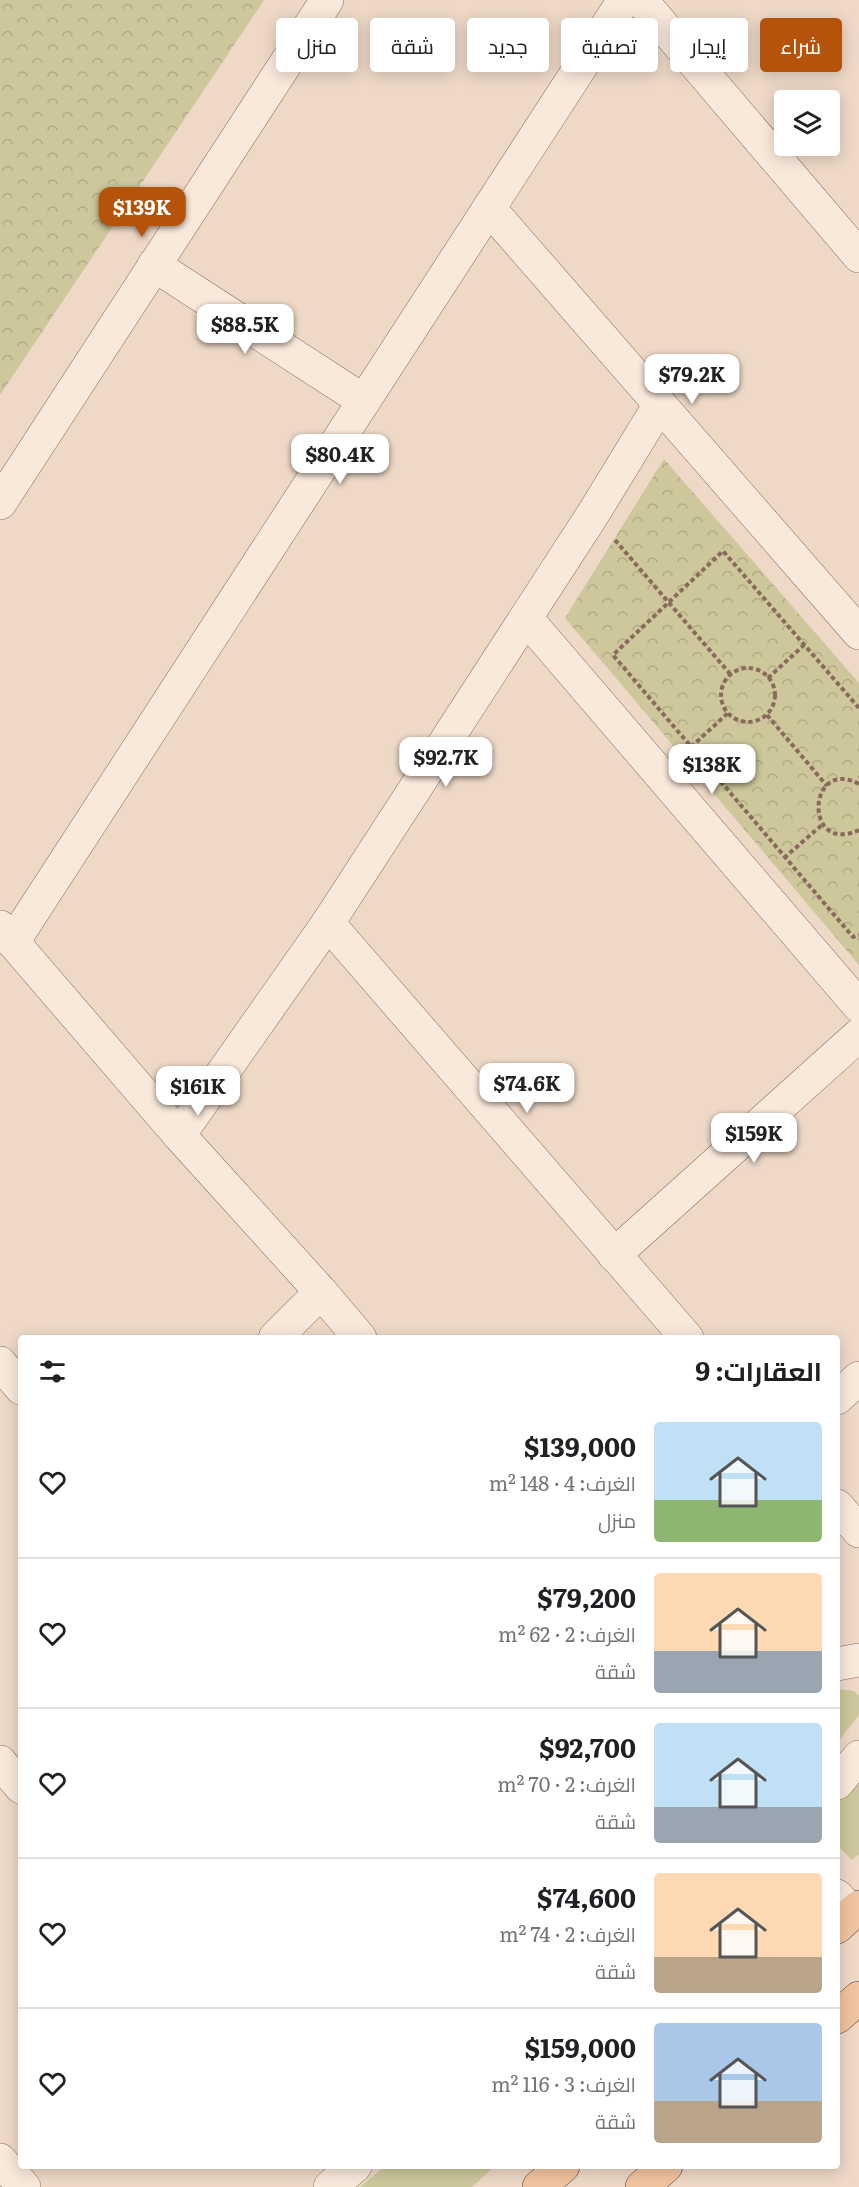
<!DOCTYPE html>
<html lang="ar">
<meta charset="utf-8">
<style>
:root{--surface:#fff;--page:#f6f6f6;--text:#202124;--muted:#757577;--line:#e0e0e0;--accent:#b45309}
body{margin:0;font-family:Literata,Cairo,serif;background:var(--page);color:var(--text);direction:rtl;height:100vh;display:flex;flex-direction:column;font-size:22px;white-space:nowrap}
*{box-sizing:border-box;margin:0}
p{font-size:20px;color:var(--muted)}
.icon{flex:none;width:33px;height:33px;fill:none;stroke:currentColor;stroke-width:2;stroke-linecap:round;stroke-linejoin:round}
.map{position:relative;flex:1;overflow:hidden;direction:ltr}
.side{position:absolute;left:18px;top:1335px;width:822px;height:834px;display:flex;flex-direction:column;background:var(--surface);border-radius:6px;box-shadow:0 3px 15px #0003;direction:rtl}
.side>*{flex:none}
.top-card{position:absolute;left:18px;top:18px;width:824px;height:54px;direction:rtl;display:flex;gap:12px}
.tools{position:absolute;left:774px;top:90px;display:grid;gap:12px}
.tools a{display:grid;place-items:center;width:66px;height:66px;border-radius:6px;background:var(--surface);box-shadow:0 3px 15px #0003;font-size:30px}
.price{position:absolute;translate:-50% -51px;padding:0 14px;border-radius:12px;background:#fff;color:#222;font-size:20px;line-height:39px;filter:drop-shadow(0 2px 3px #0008)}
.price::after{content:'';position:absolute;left:50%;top:36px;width:18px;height:14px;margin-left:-9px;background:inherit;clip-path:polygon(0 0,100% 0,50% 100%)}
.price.selected{background:var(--accent);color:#fff}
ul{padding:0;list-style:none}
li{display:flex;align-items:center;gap:18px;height:150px;padding:0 18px}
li+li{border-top:2px solid var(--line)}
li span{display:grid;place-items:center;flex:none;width:168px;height:120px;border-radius:6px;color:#555}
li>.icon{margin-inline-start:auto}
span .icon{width:72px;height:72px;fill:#fffc;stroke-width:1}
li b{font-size:26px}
h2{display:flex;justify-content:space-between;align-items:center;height:72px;padding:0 18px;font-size:26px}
.tag{padding:0 21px;border-radius:6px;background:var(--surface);box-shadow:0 3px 15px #0003;font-size:21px;line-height:54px}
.tag.selected{background:var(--accent);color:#fff}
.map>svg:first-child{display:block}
</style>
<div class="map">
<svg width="859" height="2187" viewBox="0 0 859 2187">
<defs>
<pattern id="park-crowns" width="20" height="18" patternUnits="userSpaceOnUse" patternTransform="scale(1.5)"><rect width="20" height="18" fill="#cdc79b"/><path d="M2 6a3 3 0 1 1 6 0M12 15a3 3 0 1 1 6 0" fill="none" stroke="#b1ab85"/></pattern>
</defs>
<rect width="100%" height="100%" fill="#eed9c7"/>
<!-- park -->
<g fill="url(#park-crowns)">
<path d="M 0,0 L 264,0 L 0,395 Z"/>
<path d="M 664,459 L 859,683 L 859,965 L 565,618 Z"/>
</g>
<!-- garden -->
<g fill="#cdc79b">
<path d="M 837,1689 L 854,1691 L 859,1696 L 859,1715 L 837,1743 Z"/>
<path d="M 859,1778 L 859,1854 L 852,1860 L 837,1845 L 837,1801 Z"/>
<path d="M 385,2166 L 495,2166 L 472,2187 L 360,2187 Z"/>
</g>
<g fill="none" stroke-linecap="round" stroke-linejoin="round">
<defs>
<g id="minor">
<path d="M 641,0 L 859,256"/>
<path d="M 489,208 L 859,633"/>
<path d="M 154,265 L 364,401"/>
<path d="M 0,503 L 327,0"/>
<path d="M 526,618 L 859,1006"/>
<path d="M 328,923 L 687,1338"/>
<path d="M 0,927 L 179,1135 L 321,1292 L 360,1338"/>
<path d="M 13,942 L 624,0"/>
<path d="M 179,1135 L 328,923 L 593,514 L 659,406"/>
<path d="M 614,1255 L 859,1035"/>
<path d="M 275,1338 L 321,1292"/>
<path d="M 0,1363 L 21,1388"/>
<path d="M 837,1398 L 859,1378"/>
<path d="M 837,1506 L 859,1531"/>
<path d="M 837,1664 L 859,1660"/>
<path d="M 0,1762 L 21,1787"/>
<path d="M 837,1783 L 859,1757"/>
<path d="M 837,1896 L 852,1913"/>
<path d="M 0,2160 L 24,2187"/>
<path d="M 330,2187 L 355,2166"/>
</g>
<g id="major">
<path d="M 837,1927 L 859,1907"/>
<path d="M 837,2017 L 859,1998"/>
<path d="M 539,2187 L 563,2166"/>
<path d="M 642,2187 L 666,2166"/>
</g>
</defs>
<!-- minor casing -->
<use href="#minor" stroke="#8a6a5c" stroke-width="34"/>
<!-- major casing -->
<use href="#major" stroke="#593930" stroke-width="34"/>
<!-- path -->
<g stroke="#8a6a5c" stroke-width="4" stroke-dasharray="4.5 3" stroke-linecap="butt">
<path d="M 615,540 L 731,675"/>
<circle cx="748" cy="695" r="27"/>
<path d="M 768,678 L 804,645"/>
<path d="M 859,708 L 723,551 L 613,655 L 853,937 L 859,935"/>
<path d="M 767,715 L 827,786"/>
<path d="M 691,747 L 728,713"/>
<path d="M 859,784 C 807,756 803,856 859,830"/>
<path d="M 784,858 L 823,824"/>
</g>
<!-- minor -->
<use href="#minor" stroke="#f9e9db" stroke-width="33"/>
<!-- major -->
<use href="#major" stroke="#f1c4a0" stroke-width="33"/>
</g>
</svg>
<div class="tools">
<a><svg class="icon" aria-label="layers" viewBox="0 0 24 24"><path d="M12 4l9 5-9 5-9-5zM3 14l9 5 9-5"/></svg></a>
</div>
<b class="price selected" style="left:142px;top:238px">$139K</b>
<b class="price" style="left:245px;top:355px">$88.5K</b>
<b class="price" style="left:692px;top:405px">$79.2K</b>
<b class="price" style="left:340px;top:485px">$80.4K</b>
<b class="price" style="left:446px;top:788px">$92.7K</b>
<b class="price" style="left:712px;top:795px">$138K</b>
<b class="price" style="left:527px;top:1114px">$74.6K</b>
<b class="price" style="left:198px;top:1117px">$161K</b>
<b class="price" style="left:754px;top:1164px">$159K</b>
<div class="top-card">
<a class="tag selected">شراء</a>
<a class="tag">إيجار</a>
<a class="tag">تصفية</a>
<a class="tag">جديد</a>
<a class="tag">شقة</a>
<a class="tag">منزل</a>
</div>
<section class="side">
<h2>العقارات: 9<svg class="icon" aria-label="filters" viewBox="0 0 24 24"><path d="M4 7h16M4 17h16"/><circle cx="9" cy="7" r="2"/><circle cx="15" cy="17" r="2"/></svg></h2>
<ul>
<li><span style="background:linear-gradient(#bfe0f5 65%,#8fb573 0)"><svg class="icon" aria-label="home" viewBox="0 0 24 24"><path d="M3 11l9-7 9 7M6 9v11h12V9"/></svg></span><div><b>$139,000</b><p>الغرف: 4 · 148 m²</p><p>منزل</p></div><svg class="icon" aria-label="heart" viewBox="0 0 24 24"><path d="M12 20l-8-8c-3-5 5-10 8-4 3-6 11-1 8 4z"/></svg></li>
<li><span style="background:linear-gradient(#ffd9b3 65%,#9aa5b1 0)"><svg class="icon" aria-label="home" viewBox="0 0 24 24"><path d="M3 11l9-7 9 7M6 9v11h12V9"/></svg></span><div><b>$79,200</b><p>الغرف: 2 · 62 m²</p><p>شقة</p></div><svg class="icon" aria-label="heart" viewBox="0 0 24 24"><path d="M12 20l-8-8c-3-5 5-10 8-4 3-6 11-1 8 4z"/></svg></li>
<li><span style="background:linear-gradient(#bfe0f5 70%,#9aa5b1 0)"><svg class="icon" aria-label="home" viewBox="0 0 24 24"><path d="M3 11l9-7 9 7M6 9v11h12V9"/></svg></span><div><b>$92,700</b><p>الغرف: 2 · 70 m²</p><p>شقة</p></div><svg class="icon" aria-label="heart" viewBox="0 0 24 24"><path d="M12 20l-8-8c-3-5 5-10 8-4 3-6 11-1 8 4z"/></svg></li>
<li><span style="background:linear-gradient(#ffd9b3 70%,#b9a48a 0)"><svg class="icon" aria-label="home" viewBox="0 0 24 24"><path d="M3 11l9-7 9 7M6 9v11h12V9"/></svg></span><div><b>$74,600</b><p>الغرف: 2 · 74 m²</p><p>شقة</p></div><svg class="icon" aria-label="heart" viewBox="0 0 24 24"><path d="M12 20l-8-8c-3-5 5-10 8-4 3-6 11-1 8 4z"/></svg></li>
<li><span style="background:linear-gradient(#a9c7e8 65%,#b9a48a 0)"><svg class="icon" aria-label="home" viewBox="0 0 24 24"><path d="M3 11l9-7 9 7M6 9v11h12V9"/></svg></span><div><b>$159,000</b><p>الغرف: 3 · 116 m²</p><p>شقة</p></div><svg class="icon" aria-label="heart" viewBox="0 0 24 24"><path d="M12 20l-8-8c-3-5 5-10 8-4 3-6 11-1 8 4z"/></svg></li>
</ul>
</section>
</div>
